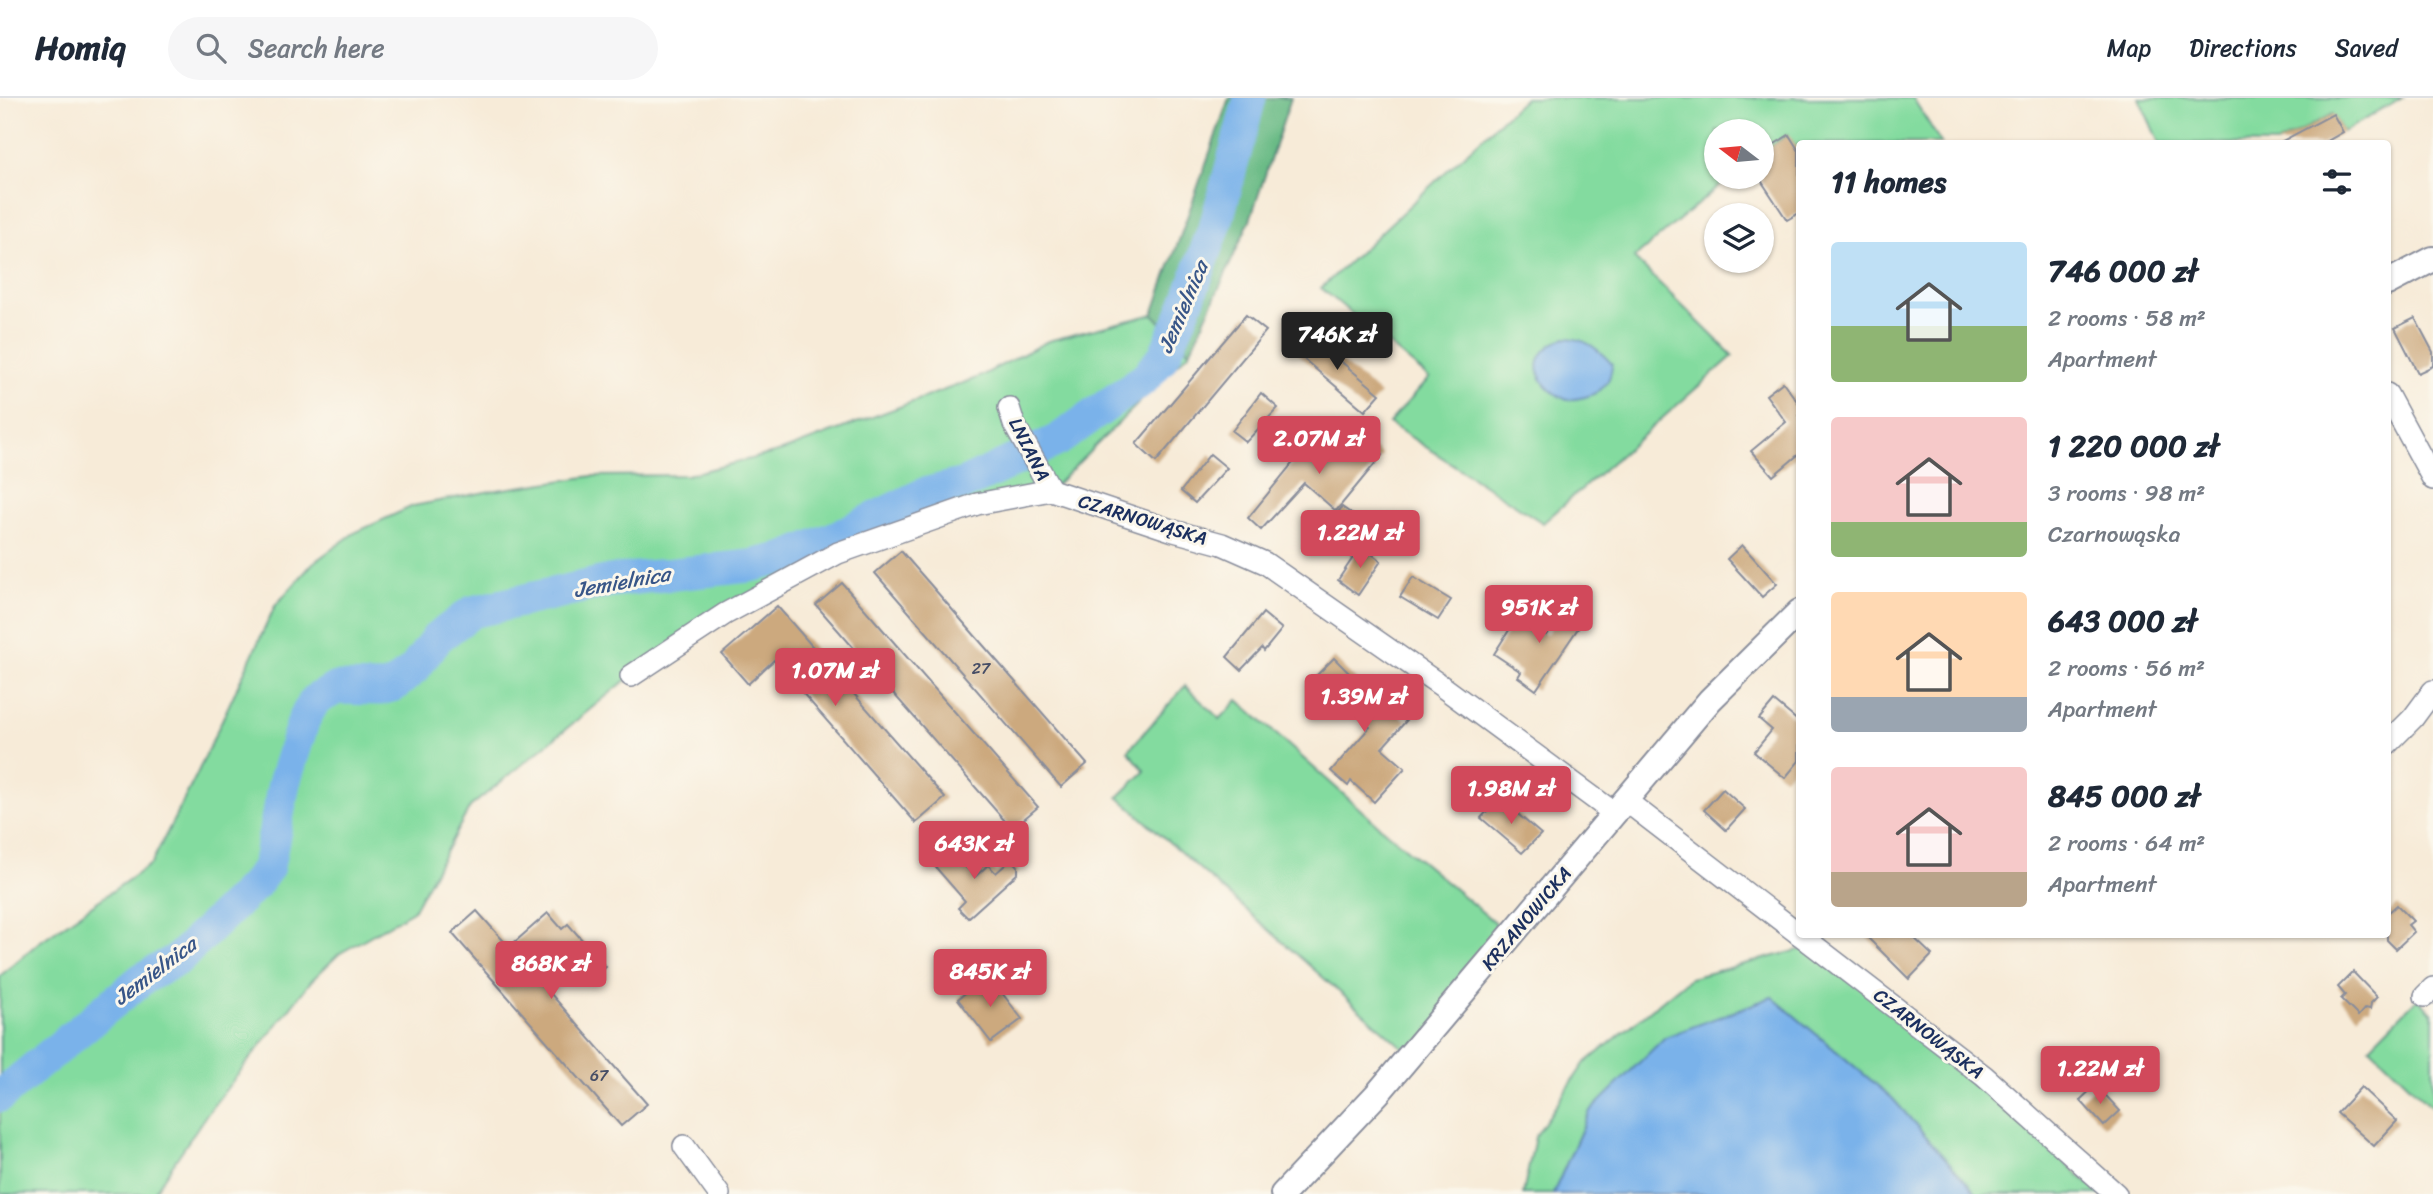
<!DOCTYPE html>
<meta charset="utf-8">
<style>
:root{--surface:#fff;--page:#f6f6f7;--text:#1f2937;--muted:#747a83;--line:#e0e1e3;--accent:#d1495b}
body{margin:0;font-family:Sriracha,sans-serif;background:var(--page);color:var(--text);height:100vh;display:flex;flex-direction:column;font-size:26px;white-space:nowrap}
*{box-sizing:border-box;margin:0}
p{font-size:23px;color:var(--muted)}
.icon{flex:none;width:38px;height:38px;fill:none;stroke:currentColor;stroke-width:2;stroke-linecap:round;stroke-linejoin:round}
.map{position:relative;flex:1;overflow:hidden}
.side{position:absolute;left:1796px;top:42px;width:595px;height:798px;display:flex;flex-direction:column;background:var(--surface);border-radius:7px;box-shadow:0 2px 5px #0004}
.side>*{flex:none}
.needle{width:46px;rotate:286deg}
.buttons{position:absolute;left:1704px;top:21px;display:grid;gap:14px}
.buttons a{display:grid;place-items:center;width:70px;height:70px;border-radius:50%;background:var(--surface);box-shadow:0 2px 5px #0004;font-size:35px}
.price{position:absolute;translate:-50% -60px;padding:0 16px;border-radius:7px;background:var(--accent);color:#fff;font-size:23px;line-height:46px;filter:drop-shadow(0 2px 4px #0008)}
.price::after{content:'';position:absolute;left:50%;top:42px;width:21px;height:16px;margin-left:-10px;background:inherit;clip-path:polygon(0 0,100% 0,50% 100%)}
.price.on{background:#222;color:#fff}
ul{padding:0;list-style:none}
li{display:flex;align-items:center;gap:21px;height:175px;padding:0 35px}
li span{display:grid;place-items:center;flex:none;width:196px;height:140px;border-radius:7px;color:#555}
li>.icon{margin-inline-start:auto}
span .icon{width:84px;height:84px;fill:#fffc;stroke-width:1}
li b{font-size:30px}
h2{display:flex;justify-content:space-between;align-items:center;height:84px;padding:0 35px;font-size:30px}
header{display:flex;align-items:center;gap:42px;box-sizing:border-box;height:98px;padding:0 35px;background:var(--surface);border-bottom:2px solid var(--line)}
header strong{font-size:33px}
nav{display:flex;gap:38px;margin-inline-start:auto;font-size:24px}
.search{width:490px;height:63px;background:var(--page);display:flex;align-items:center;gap:18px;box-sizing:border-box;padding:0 24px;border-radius:38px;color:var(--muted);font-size:26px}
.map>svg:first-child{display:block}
</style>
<header>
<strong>Homiq</strong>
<div class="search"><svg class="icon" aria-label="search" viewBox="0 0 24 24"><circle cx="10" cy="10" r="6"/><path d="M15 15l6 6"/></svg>Search here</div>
<nav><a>Map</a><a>Directions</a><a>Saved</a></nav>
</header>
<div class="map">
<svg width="2433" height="1096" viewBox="0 0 2433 1096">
<rect width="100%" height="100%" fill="#fbf7ec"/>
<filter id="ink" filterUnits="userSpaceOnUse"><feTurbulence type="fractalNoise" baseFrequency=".0143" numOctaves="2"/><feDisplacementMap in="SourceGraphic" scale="14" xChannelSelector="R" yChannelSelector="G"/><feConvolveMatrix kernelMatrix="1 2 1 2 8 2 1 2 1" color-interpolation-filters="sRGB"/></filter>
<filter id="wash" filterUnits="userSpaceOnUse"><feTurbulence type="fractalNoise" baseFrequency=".00686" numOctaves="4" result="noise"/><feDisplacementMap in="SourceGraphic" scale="28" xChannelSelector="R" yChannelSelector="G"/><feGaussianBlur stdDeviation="1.57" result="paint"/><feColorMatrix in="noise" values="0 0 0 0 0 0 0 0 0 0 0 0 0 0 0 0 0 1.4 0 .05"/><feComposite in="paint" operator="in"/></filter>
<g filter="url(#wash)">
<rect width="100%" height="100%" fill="#f7ebd8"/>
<!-- green -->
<g fill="#83db9f" stroke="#4f857e" stroke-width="2">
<path d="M 1525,0 L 1913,0 L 1941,45 L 1799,46 L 1799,53 L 1788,37 L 1762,54 L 1762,33 L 1717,33 L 1717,79 L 1730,79 L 1634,160 L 1733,258 L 1543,425 L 1389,325 L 1429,280 L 1321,190 Z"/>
<path d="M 2139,0 L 2402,0 L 2343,34 L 2332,16 L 2277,46 L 2159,45 Z"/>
<path d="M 1153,216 L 1190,254 L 1051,392 L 838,455 L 631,578 L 470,709 L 413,813 L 339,856 L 312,882 L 206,1017 L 153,1096 L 0,1096 L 0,878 L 38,845 L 151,766 L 196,678 L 275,508 L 313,465 L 354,435 L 413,408 L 491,393 L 592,378 L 687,377 L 782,353 L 979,279 L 1048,243 Z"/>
<path d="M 1185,588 L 1220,621 L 1238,602 L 1379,728 L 1511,838 L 1411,957 L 1118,699 L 1145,673 L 1128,653 Z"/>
<path d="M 1814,848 L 2101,1096 L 1977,1096 L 1892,1000 L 1772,899 L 1590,1013 L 1553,1096 L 1523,1096 L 1535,1039 L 1584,966 L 1690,880 Z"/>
<path d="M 2418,900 L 2433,915 L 2433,1010 L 2370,949 Z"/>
</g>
<!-- forest -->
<path fill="#6abb86" stroke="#427572" stroke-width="2" d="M 1229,0 L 1291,0 L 1250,122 L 1190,254 L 1153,216 Z"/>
<!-- water -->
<g fill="#7ab2ea" stroke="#4a70a4" stroke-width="2">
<path d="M 1565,240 C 1586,240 1598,251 1612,266 C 1611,293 1591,300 1567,302 C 1531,287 1527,254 1565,240 Z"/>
<path d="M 1772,899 L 1892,1000 L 1977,1096 L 1553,1096 L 1590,1013 L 1665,939 Z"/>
</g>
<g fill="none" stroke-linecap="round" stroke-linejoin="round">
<!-- river -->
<path stroke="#7ab2ea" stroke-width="33" d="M 0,998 L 142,881 L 178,861 L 255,787 L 268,769 L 284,685 L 304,621 L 315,602 L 337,590 L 380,591 L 395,587 L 415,570 L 437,540 L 472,514 L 609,483 L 750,468 L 785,460 L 836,439 L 924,396 L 964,386 L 1058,342 L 1144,281 L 1164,258 L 1186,208 L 1217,122 L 1250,0"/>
</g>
<g id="blocks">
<!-- building -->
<g fill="#cca97e">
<path d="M 2333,16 L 2343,34 L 2322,46 L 2277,46 Z"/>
<path d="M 1789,37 L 1799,53 L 1799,115 L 1787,122 L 1762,84 L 1762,54 Z"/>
<path d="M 1246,217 L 1266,233 L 1156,364 L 1136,346 Z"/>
<path d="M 2415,220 L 2433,254 L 2433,268 L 2418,275 L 2395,230 Z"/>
<path d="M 1308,236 L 1380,296 L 1365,313 L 1293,252 Z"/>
<path d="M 1783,284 L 1799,306 L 1799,356 L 1773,378 L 1751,353 L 1786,324 L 1766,297 Z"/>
<path d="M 1261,295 L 1278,310 L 1246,344 L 1232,333 Z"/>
<path d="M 1321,330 L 1355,359 L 1367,344 L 1382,357 L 1336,413 L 1304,385 L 1261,432 L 1248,420 Z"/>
<path d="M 1210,356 L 1227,370 L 1195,405 L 1181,393 Z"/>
<path d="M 1342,409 L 1375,432 L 1365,446 L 1332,423 Z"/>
<path d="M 1742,447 L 1777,486 L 1762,499 L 1727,461 Z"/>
<path d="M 1361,448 L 1381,463 L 1358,497 L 1338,482 Z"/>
<path d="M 901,453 L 1087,666 L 1061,689 L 875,475 Z"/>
<path d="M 1413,479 L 1451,502 L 1438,522 L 1400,499 Z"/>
<path d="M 842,485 L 1038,709 L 1012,731 L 816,507 Z"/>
<path d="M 1568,505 L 1587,517 L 1536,592 L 1518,579 L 1521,574 L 1494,556 L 1518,518 L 1546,537 Z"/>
<path d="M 777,508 L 945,700 L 916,725 L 774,562 L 748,586 L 722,556 Z"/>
<path d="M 1263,515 L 1282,531 L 1264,553 L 1262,550 L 1241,572 L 1227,559 Z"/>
<path d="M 1334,560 L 1385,611 L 1389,607 L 1406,623 L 1382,650 L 1405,670 L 1374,704 L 1351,683 L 1348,688 L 1331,673 L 1370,629 L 1314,580 Z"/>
<path d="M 1774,603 L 1799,624 L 1799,663 L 1785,680 L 1754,654 L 1772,632 L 1759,621 Z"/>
<path d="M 1723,691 L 1745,711 L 1726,732 L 1704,712 Z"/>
<path d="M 1499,700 L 1541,736 L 1522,755 L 1481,720 Z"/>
<path d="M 949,750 L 975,779 L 988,767 L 996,775 L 1012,761 L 1018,768 L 1018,775 L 968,820 L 958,810 L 965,803 L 932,765 Z"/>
<path d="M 2397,807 L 2413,823 L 2408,827 L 2414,834 L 2396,851 L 2387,842 L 2387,816 Z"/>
<path d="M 477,813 L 509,849 L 548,815 L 562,831 L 568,826 L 606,869 L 593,881 L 568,852 L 537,880 L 647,1006 L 621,1028 L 452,835 Z"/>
<path d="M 1864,836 L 1910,836 L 1932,857 L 1909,881 Z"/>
<path d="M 2353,874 L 2377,899 L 2371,905 L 2370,911 L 2365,910 L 2358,918 L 2341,901 L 2345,897 L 2338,889 Z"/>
<path d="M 988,877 L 1022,921 L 991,944 L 958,901 Z"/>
<path d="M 2096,987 L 2120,1013 L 2104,1028 L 2080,1002 Z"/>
<path d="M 2361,989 L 2397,1023 L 2374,1048 L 2337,1015 Z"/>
</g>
</g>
</g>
<g filter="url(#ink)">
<use href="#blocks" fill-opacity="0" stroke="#898d9b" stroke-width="2"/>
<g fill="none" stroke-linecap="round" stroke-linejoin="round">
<defs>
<g id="minor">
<path d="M 2387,296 L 2433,381"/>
<path d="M 1009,310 L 1014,326 L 1051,392"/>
<path d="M 631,578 L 725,516 L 838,455 L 977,406 L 1051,392 L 1174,433 L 1222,446 L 1265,465 L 1443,589 L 1614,715"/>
<path d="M 2387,646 L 2413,620 L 2433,593"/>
<path d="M 1625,702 L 1799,836"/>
<path d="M 1799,836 L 1984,978 L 2116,1096"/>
<path d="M 2425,898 L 2433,890"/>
<path d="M 684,1048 L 719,1096"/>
</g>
<g id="tertiary">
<path d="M 2387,185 L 2433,161"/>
<path d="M 1283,1096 L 1378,995 L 1710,602 L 1799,514"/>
</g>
</defs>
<!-- minor casing -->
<use href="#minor" stroke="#898d9b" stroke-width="24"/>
<!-- tertiary casing -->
<use href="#tertiary" stroke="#898d9b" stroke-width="28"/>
<!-- minor -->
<use href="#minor" stroke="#fff" stroke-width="21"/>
<!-- tertiary -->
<use href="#tertiary" stroke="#fff" stroke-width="24"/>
</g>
</g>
<g text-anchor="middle" stroke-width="6" stroke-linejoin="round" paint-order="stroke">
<!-- number labels -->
<g font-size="16" fill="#474e66">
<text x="981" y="576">27</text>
<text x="599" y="983">67</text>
</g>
<!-- street labels -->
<g font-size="19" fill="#1b2f5e" stroke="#fbf7ec">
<text transform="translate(1030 351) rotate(63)" y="7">LNIANA</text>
<text transform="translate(1143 421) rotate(17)" y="7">CZARNOWĄSKA</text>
<text transform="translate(1526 820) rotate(-50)" y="7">KRZANOWICKA</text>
<text transform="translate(1929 935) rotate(38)" y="7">CZARNOWĄSKA</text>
</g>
<!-- water labels -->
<g font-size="21" font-style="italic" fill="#385688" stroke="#fbf7ec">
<text transform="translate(1183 209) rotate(-67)" y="7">Jemielnica</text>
<text transform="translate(622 484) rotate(-10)" y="7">Jemielnica</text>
<text transform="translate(155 873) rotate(-37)" y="7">Jemielnica</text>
</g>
</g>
</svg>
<div class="buttons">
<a><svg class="needle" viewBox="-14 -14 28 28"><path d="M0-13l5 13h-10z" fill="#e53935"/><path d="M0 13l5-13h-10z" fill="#747a83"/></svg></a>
<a><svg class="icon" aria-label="layers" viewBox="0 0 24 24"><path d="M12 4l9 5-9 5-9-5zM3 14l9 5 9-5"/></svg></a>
</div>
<b class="price on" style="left:1337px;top:274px">746K zł</b>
<b class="price" style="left:1319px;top:378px">2.07M zł</b>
<b class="price" style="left:1360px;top:472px">1.22M zł</b>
<b class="price" style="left:1539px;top:547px">951K zł</b>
<b class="price" style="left:835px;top:610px">1.07M zł</b>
<b class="price" style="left:1364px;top:636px">1.39M zł</b>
<b class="price" style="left:1511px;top:728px">1.98M zł</b>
<b class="price" style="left:974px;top:783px">643K zł</b>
<b class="price" style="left:551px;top:903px">868K zł</b>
<b class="price" style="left:990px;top:911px">845K zł</b>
<b class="price" style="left:2100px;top:1008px">1.22M zł</b>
<section class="side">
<h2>11 homes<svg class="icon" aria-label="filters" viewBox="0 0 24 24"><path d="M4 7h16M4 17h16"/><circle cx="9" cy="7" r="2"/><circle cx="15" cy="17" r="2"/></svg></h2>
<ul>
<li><span style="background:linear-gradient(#bfe0f5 60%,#8fb573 0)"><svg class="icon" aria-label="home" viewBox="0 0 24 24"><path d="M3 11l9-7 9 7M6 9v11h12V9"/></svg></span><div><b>746 000 zł</b><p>2 rooms · 58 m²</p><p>Apartment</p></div></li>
<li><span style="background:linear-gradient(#f6c9c9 75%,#8fb573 0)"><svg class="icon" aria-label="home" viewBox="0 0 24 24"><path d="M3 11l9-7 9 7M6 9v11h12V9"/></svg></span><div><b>1 220 000 zł</b><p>3 rooms · 98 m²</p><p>Czarnowąska</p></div></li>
<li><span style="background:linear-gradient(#ffd9b3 75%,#9aa5b1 0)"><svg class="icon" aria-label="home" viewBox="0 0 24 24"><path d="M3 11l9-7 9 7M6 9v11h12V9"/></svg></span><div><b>643 000 zł</b><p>2 rooms · 56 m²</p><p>Apartment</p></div></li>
<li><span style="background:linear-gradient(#f6c9c9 75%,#b9a48a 0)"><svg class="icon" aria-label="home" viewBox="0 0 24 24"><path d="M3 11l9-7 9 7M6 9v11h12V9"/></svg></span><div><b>845 000 zł</b><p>2 rooms · 64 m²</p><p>Apartment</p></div></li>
</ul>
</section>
</div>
